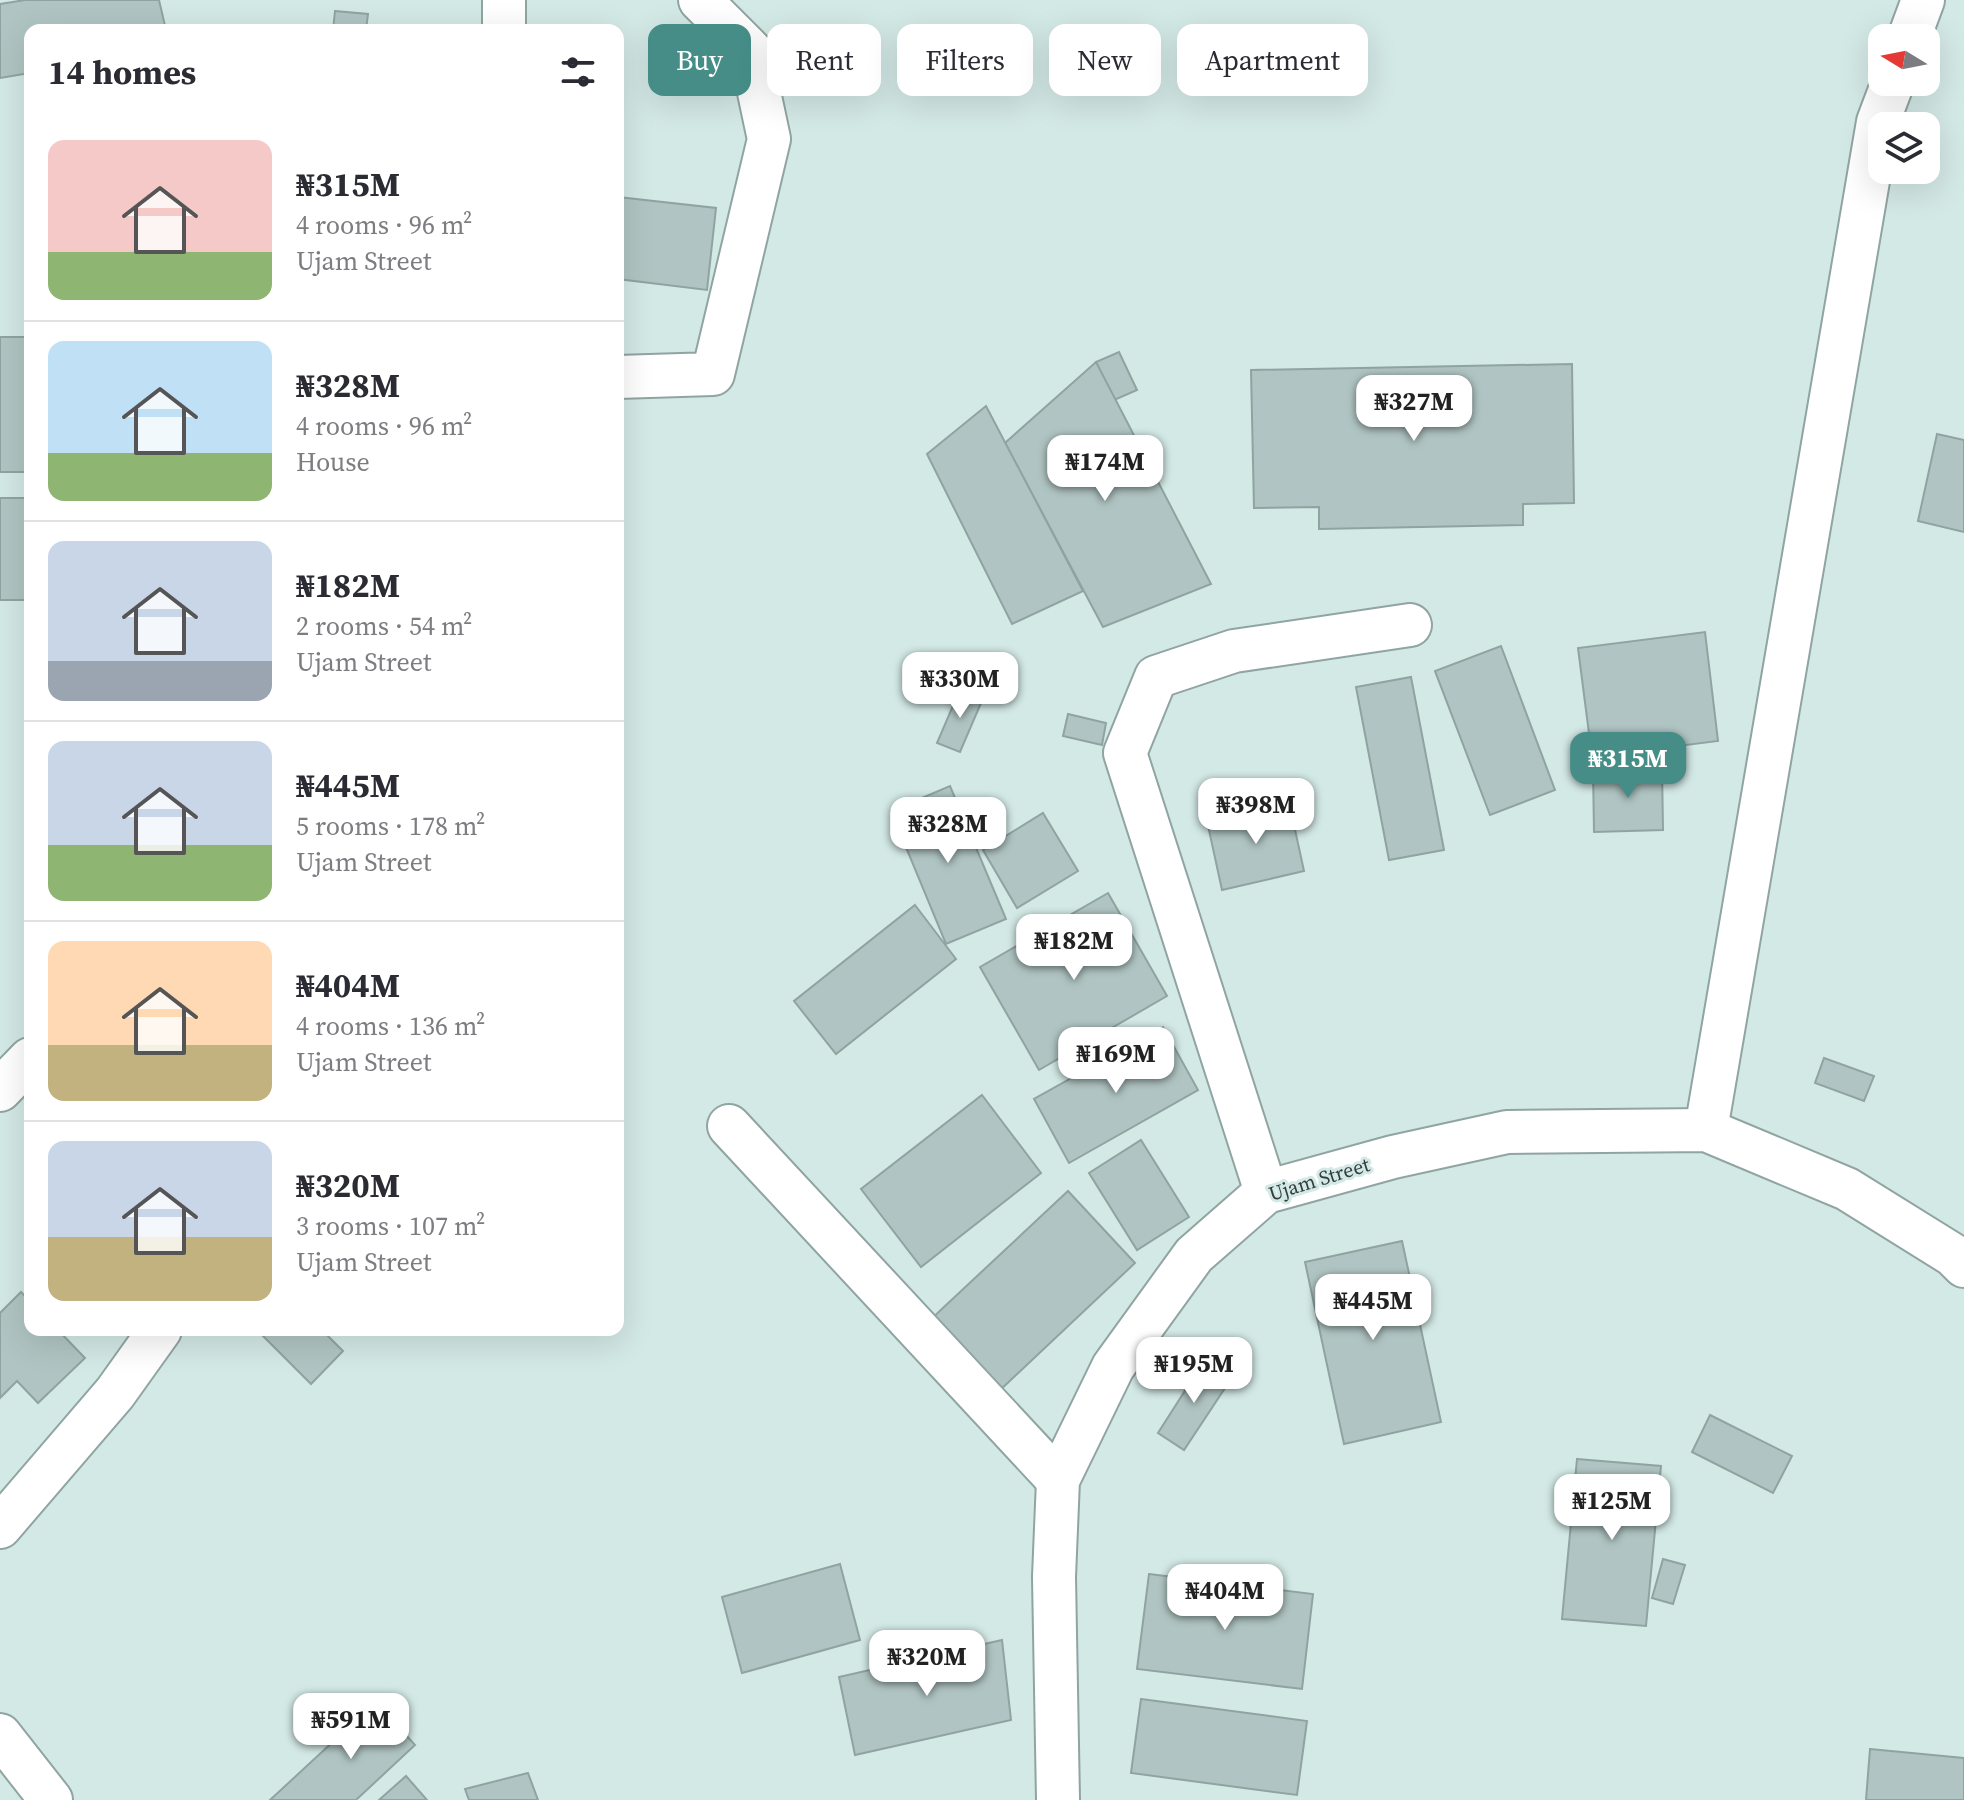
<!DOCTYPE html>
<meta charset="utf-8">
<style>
:root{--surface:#fff;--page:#f2f2f3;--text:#2b2b33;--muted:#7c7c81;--line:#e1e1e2;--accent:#468d87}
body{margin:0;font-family:"Source Serif 4",serif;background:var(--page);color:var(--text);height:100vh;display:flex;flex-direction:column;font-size:30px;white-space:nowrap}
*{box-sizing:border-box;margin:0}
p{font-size:26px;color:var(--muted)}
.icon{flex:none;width:44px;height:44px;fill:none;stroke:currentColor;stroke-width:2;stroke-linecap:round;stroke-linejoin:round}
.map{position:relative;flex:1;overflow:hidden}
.panel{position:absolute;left:24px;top:24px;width:600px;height:1312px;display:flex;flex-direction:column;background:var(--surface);border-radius:16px;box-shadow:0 8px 32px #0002}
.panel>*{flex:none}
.top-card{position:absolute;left:648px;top:24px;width:760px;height:72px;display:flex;gap:16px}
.needle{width:52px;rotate:280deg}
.fabs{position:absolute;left:1868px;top:24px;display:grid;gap:16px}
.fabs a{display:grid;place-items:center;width:72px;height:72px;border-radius:16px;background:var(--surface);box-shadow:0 8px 32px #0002;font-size:40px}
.price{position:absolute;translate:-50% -68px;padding:0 18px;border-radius:16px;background:#fff;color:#222;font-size:26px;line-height:52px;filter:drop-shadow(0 2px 4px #0008)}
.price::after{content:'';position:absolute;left:50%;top:48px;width:24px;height:18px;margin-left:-12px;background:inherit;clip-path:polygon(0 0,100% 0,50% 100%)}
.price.current{background:var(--accent);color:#fff}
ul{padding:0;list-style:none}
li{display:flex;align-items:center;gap:24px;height:200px;padding:0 24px}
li+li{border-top:2px solid var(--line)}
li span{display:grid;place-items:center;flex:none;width:224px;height:160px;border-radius:16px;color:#555}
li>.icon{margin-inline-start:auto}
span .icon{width:96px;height:96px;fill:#fffc;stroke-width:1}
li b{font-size:34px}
h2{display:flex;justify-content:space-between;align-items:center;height:96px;padding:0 24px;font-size:34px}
.pill{padding:0 28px;border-radius:16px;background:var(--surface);box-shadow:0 8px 32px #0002;font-size:28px;line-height:72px}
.pill.current{background:var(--accent);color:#fff}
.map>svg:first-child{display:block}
</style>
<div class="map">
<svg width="1964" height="1800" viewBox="0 0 1964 1800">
<rect width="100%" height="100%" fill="#d3e9e6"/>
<!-- building -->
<g fill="#b0c5c3" stroke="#8fa4a1" stroke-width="2">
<path d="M 25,0 L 159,0 L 166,30 L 30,30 L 30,73 L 0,78 L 0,4 Z"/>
<path d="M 335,11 L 368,14 L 366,30 L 333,30 Z"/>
<path d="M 618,197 L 716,208 L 707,290 L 618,279 Z"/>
<rect x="0" y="337" width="30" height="135"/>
<path d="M 1119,352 L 1137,390 L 1112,401 L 1096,362 Z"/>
<path d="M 1096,362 L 1211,584 L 1103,627 L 1005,443 Z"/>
<path d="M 1572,364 L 1574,503 L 1523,504 L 1523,525 L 1319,529 L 1319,507 L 1254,508 L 1251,370 Z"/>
<path d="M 986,406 L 1083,591 L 1012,624 L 927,454 Z"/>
<path d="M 1937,434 L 1964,440 L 1964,532 L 1918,521 Z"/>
<rect x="0" y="498" width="30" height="102"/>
<path d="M 1705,632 L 1718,741 L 1592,757 L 1578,648 Z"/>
<path d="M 1501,646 L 1555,790 L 1490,815 L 1435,671 Z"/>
<path d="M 1411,677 L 1444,850 L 1389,860 L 1356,687 Z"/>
<path d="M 961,687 L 984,696 L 960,752 L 937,743 Z"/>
<path d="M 1068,714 L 1106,723 L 1102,745 L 1063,736 Z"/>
<path d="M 1662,768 L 1663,830 L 1594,832 L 1593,770 Z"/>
<path d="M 950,786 L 1006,919 L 946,944 L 891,811 Z"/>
<path d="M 1289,802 L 1304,871 L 1222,890 L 1207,821 Z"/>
<path d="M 1043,813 L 1078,871 L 1017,908 L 983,850 Z"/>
<path d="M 1108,893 L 1167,996 L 1039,1070 L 980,967 Z"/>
<path d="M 915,905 L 956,959 L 836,1054 L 794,1001 Z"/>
<path d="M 1163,1027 L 1198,1090 L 1069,1163 L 1034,1099 Z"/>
<path d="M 1824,1058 L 1874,1076 L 1864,1101 L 1815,1083 Z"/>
<path d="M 982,1095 L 1041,1173 L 921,1267 L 861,1189 Z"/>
<path d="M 1141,1140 L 1189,1217 L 1137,1250 L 1089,1173 Z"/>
<path d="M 1068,1191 L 1135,1263 L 997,1393 L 929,1321 Z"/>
<path d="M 1402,1241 L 1441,1422 L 1344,1444 L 1305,1262 Z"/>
<path d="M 21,1292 L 30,1301 L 30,1330 L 58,1330 L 85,1358 L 38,1403 L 17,1381 L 0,1398 L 0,1313 Z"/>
<path d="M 257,1330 L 322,1330 L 343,1351 L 311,1384 Z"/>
<path d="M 1204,1361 L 1231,1379 L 1184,1450 L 1158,1433 Z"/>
<path d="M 1710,1415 L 1792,1456 L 1773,1493 L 1692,1452 Z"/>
<path d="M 1577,1459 L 1661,1466 L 1646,1626 L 1562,1619 Z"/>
<path d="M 1663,1559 L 1685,1565 L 1673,1604 L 1652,1598 Z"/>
<path d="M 840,1564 L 860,1640 L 742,1673 L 722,1597 Z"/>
<path d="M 1149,1574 L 1313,1594 L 1302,1689 L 1137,1669 Z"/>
<path d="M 1002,1640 L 1011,1720 L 855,1755 L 839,1677 Z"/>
<path d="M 1141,1699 L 1307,1721 L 1297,1795 L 1131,1773 Z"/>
<path d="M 376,1702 L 415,1745 L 356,1800 L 270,1800 Z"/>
<path d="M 1870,1749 L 1964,1758 L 1964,1800 L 1866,1800 Z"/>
<path d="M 528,1773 L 538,1800 L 469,1800 L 465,1789 Z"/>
<path d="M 406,1776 L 427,1800 L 379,1800 Z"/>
</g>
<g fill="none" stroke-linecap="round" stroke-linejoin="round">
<defs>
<g id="minor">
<path d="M 504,0 L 504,30"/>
<path d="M 1909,38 L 1923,0"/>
<path d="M 618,377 L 713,374 L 769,139 L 750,50 L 700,0"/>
<path d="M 0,1090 L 30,1059"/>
<path d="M 729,1126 L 1058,1480"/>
<path d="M 1706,1130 L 1878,122 L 1893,82"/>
<path d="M 1266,1192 L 1125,753 L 1156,677 L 1234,651 L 1410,625"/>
<path d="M 0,1527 L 115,1393 L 160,1330"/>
<path d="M 0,1735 L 51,1800"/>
<path d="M 1058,1800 L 1054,1577 L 1058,1480 L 1113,1367 L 1194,1255 L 1266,1192 L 1393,1157 L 1507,1132 L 1706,1130 L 1847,1189 L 1953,1255 L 1964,1266"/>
</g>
</defs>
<!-- minor casing -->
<use href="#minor" stroke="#90a4a2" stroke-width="46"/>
<!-- minor -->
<use href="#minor" stroke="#fff" stroke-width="42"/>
</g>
<g text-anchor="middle" stroke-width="6" stroke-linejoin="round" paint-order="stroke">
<!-- street labels -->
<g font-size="20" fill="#343d3c" stroke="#d3e9e6">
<text transform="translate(1319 1179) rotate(-17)" y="7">Ujam Street</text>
</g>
</g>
</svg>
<div class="fabs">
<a><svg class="needle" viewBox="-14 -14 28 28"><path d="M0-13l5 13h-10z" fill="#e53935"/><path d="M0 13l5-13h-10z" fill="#7c7c81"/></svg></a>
<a><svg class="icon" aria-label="layers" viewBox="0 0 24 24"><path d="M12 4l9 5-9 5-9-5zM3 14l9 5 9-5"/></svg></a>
</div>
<b class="price" style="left:1414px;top:443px">₦327M</b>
<b class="price" style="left:1105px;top:503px">₦174M</b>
<b class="price" style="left:960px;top:720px">₦330M</b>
<b class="price current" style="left:1628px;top:800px">₦315M</b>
<b class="price" style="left:1256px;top:846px">₦398M</b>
<b class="price" style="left:948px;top:865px">₦328M</b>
<b class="price" style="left:1074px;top:982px">₦182M</b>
<b class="price" style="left:1116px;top:1095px">₦169M</b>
<b class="price" style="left:1373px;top:1342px">₦445M</b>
<b class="price" style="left:1194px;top:1405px">₦195M</b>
<b class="price" style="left:1612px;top:1542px">₦125M</b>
<b class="price" style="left:1225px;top:1632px">₦404M</b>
<b class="price" style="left:927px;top:1698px">₦320M</b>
<b class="price" style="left:351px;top:1761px">₦591M</b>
<div class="top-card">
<a class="pill current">Buy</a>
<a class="pill">Rent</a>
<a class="pill">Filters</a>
<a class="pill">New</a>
<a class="pill">Apartment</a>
</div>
<section class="panel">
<h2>14 homes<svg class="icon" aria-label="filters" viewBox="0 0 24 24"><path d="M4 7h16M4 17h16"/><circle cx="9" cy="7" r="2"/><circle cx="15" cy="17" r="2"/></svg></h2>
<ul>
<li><span style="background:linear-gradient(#f6c9c9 70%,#8fb573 0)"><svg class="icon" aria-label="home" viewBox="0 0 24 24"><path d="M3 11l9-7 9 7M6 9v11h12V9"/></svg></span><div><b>₦315M</b><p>4 rooms · 96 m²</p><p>Ujam Street</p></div></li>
<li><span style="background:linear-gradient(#bfe0f5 70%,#8fb573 0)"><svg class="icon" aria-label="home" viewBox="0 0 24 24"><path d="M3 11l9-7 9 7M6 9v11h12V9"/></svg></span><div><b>₦328M</b><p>4 rooms · 96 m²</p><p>House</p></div></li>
<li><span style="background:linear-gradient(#c9d6e8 75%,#9aa5b1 0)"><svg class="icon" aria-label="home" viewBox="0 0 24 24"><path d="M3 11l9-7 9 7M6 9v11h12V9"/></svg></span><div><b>₦182M</b><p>2 rooms · 54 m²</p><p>Ujam Street</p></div></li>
<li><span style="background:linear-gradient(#c9d6e8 65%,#8fb573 0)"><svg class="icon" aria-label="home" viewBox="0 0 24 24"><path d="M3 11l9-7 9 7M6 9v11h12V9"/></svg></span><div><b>₦445M</b><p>5 rooms · 178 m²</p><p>Ujam Street</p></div></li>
<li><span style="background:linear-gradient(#ffd9b3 65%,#c2b280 0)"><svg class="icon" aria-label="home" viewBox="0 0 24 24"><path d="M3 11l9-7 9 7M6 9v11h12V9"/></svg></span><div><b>₦404M</b><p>4 rooms · 136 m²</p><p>Ujam Street</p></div></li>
<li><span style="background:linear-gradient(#c9d6e8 60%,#c2b280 0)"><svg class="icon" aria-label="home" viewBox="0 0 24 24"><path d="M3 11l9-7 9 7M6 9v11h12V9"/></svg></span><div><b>₦320M</b><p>3 rooms · 107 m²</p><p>Ujam Street</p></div></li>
</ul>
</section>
</div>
